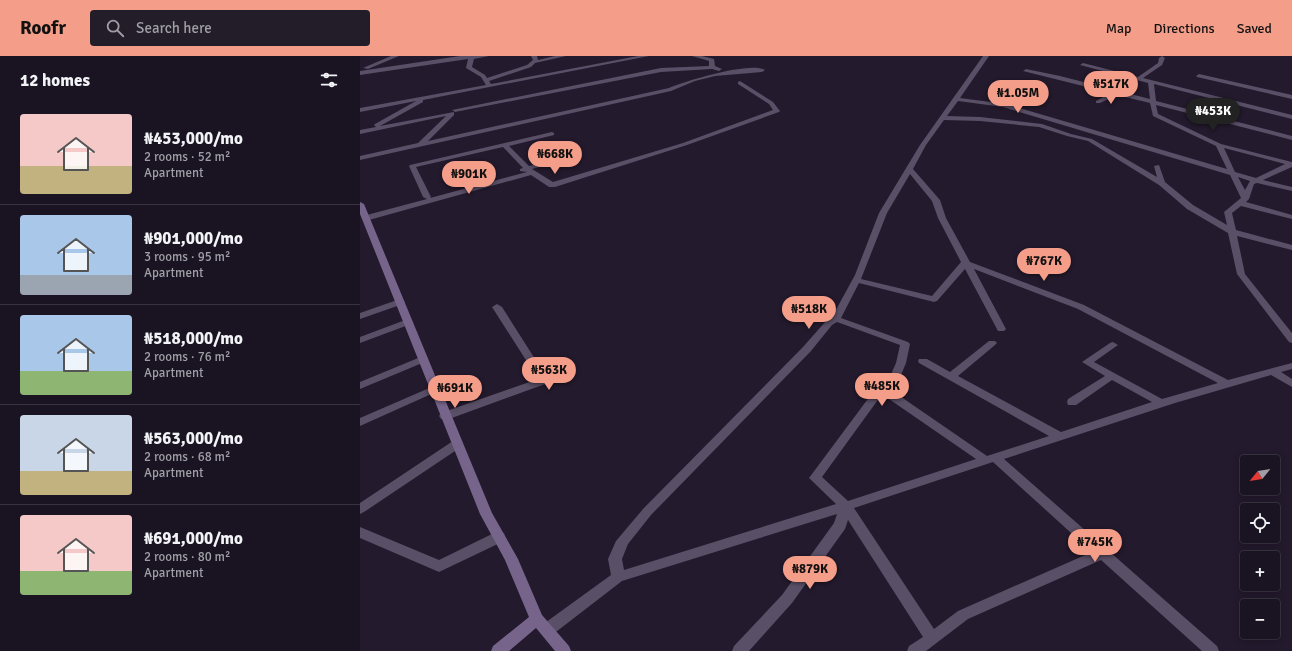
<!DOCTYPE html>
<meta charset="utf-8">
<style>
:root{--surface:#1a1422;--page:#231d2a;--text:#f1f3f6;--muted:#9f9ea5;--line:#383340;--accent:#f49e8a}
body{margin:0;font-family:Signika,sans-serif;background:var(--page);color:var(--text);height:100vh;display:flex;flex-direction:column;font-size:15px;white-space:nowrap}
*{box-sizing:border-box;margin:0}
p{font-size:13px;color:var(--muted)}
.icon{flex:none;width:22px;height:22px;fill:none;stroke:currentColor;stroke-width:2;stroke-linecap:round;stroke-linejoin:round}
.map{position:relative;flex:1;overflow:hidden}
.details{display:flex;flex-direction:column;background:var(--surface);width:360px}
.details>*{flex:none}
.needle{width:26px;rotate:240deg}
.fabs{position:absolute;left:880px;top:399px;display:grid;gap:8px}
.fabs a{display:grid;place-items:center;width:40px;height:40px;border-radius:4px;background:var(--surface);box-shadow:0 2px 10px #0003,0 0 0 1px var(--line);font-size:20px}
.price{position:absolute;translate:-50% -34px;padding:0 9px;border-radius:14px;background:var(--accent);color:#111;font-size:13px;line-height:26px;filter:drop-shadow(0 1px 2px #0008)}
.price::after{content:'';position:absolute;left:50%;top:24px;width:12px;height:9px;margin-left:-6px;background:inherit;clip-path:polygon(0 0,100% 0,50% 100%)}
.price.active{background:#222;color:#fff}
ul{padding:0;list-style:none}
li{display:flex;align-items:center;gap:12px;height:100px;padding:0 20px}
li+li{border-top:1px solid var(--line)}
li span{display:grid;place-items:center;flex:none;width:112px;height:80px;border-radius:4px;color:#555}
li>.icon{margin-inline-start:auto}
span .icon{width:48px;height:48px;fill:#fffc;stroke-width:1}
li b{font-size:17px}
h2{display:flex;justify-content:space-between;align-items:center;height:48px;padding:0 20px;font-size:17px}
header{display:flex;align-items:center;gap:24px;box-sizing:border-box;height:56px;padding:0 20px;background:var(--accent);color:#111}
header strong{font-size:19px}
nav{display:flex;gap:22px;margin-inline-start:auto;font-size:14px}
.search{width:280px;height:36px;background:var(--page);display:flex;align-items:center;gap:10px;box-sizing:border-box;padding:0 14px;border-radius:4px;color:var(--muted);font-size:15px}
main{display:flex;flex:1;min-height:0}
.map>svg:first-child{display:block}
</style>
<header>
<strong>Roofr</strong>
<div class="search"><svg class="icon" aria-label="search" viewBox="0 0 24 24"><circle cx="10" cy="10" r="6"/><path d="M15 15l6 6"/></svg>Search here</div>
<nav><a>Map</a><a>Directions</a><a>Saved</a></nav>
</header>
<main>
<section class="details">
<h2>12 homes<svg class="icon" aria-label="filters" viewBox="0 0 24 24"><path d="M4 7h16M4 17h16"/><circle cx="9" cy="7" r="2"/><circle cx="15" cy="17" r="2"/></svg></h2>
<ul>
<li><span style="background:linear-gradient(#f6c9c9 65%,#c2b280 0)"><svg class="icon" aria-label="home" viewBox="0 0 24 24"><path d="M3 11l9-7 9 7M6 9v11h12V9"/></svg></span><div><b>₦453,000/mo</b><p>2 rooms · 52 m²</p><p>Apartment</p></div></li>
<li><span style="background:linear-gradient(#a9c7e8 75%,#9aa5b1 0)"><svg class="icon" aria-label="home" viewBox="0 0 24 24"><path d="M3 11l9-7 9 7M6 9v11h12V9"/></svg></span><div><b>₦901,000/mo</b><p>3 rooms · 95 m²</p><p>Apartment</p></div></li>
<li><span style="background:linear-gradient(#a9c7e8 70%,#8fb573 0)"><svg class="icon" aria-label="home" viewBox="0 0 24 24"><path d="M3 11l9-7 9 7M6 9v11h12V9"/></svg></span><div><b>₦518,000/mo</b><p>2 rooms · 76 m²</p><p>Apartment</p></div></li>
<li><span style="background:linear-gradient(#c9d6e8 70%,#c2b280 0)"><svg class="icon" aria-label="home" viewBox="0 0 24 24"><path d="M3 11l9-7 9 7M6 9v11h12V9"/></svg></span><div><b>₦563,000/mo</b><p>2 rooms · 68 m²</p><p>Apartment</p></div></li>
<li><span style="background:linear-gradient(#f6c9c9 70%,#8fb573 0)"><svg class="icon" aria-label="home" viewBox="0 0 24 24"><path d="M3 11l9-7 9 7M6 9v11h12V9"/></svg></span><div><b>₦691,000/mo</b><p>2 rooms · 80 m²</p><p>Apartment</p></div></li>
</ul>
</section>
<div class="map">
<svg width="932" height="595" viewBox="0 0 932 595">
<rect width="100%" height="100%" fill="#231a2d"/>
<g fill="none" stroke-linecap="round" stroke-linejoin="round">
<!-- street -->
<g fill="#594f66" fill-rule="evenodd">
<path d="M 31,0 L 39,0 L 8,13 L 3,12 Z"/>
<path d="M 100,0 L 129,0 L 114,3 L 112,11 L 125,19 L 127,22 L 167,9 L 173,4 L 171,0 L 177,0 L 178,4 L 195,0 L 206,0 L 175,7 L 171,11 L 129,25 L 131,28 L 278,0 L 289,0 L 63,44 L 63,46 L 20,70 L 94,56 L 94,59 L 68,85 L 309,32 C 325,25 391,5 405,14 L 402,16 L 355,20 L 335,25 L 311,35 L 0,104 L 0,100 L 58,87 L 86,60 L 0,78 L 0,74 L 16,71 L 14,69 L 15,68 L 56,45 L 0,56 L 0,52 L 126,29 L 121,21 L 106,12 L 108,3 L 0,19 L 0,15 Z"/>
<path d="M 332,0 L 342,0 L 354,3 L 355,10 L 362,13 L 359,15 L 352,13 L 301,16 L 95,56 L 92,54 L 301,12 L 349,10 L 349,5 Z"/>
<path d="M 623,0 L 629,0 L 600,42 L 646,48 L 867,113 L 856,90 L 793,60 L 790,47 L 757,39 L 740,47 L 736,47 L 736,45 L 751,37 L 663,15 L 666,13 L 700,20 L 790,43 L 788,27 L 720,9 L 723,7 L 778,21 L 798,7 L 799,2 L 802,0 L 805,2 L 802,9 L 783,22 L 932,59 L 932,63 L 794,28 L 796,45 L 932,80 L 932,84 L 796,49 L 798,58 L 861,88 L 932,106 L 932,111 L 903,124 L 932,131 L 932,135 L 897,127 L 894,128 L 889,143 L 886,146 L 932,159 L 932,163 L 881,150 L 872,157 L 876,174 L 932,189 L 932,194 L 877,180 L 885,218 L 932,277 L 932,287 L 929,286 L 877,218 L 868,177 L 827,153 L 799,129 L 728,85 L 707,80 L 679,71 L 620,65 L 584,64 L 566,89 L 553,113 L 580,144 L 586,162 L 610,206 L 724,249 L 868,324 L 932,307 L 932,313 L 921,316 L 932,323 L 932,331 L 911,319 L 815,347 L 644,403 L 857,590 L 859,595 L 842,595 L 741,504 L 608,563 L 566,595 L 547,595 L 549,590 L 563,581 L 488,464 L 485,473 L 432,547 L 389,595 L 372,595 L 374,590 L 422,539 L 474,467 L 477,458 L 262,525 L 192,579 L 187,580 L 182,579 L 180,574 L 182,569 L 251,519 L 248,503 L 256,485 L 283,453 L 443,291 L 466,265 L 472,261 L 495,219 L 519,157 L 560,89 ZM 598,45 L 643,51 L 870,119 L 881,142 L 864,156 L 867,169 L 833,149 L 805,126 L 799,109 L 794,110 L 797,121 L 732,83 L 711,78 L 682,68 L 620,61 L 587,60 ZM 864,92 L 925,108 L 896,122 L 875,116 ZM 550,118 L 572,145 L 578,162 L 601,206 L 572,240 L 501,223 L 527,157 ZM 878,121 L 890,125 L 885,134 ZM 605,213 L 638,275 L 644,275 L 646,273 L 614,213 L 718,253 L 858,327 L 802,343 L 734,306 L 758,289 L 753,286 L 750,287 L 722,306 L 745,320 L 708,343 L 707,346 L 708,349 L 716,349 L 752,324 L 792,346 L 701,376 L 598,320 L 635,289 L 637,287 L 635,285 L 629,285 L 590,316 L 567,303 L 559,303 L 558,305 L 559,307 L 689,380 L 627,400 L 534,336 L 546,307 L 550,288 L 548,286 L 481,262 L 499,227 L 574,246 L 577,245 ZM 477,266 L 540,289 L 536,307 L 524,334 L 513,336 L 449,422 L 476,448 L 264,514 L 262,503 L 268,488 L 291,459 L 451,295 L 472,269 ZM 520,341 L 526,341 L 616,403 L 488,445 L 462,421 ZM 633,406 L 732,496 L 598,555 L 574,573 L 494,452 Z"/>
<path d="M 839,18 L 932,39 L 932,43 L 837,21 L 836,20 Z"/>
<path d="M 380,25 L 413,46 L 420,55 L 419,56 L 327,89 L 195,131 L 189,131 L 171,119 L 9,164 L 3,164 L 2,162 L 3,160 L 67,143 L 63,141 L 49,110 L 50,109 L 192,76 L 194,77 L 194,79 L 149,90 L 169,110 L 210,100 L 210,102 L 172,113 L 193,126 L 323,87 L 413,54 L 409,48 L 378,28 L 378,26 ZM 143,91 L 163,112 L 160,113 L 160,115 L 167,116 L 70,142 L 71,141 L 56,111 Z"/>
<path d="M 40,243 L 45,246 L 43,248 L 0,263 L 0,257 Z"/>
<path d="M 137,248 L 142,251 L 189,325 L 188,327 L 89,363 L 81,363 L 79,360 L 81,357 L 178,323 L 132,251 Z"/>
<path d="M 48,263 L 53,266 L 51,268 L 0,287 L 0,281 Z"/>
<path d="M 63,300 L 67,301 L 68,303 L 67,305 L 0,333 L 0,326 Z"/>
<path d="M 74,330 L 78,331 L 79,333 L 78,335 L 0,370 L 0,362 Z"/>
<path d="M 97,384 L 101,385 L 103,388 L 101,391 L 4,456 L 0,458 L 0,447 L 93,385 Z"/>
<path d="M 0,471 L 79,504 L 134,477 L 139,476 L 144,477 L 145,481 L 144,485 L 79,516 L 0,482 Z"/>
</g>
<!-- secondary -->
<path fill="#76648b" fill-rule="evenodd" d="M 0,146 L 4,148 L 132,457 L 158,503 L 182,559 L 209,590 L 211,595 L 195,595 L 176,572 L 149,595 L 131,595 L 133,590 L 169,561 L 145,504 L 120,458 L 0,158 Z"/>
</g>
</svg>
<div class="fabs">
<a><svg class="needle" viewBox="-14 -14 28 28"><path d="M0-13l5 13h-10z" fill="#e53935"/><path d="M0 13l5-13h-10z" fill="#9f9ea5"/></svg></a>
<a><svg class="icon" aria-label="locate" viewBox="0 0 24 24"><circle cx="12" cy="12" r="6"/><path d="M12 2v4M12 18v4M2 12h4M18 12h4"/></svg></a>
<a>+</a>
<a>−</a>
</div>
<b class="price" style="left:751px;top:49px">₦517K</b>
<b class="price" style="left:658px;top:58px">₦1.05M</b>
<b class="price active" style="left:853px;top:76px">₦453K</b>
<b class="price" style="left:195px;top:119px">₦668K</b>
<b class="price" style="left:109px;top:139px">₦901K</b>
<b class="price" style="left:684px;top:226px">₦767K</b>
<b class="price" style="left:449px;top:274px">₦518K</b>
<b class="price" style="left:189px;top:335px">₦563K</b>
<b class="price" style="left:522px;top:351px">₦485K</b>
<b class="price" style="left:95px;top:353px">₦691K</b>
<b class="price" style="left:735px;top:507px">₦745K</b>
<b class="price" style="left:450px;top:534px">₦879K</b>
</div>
</main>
